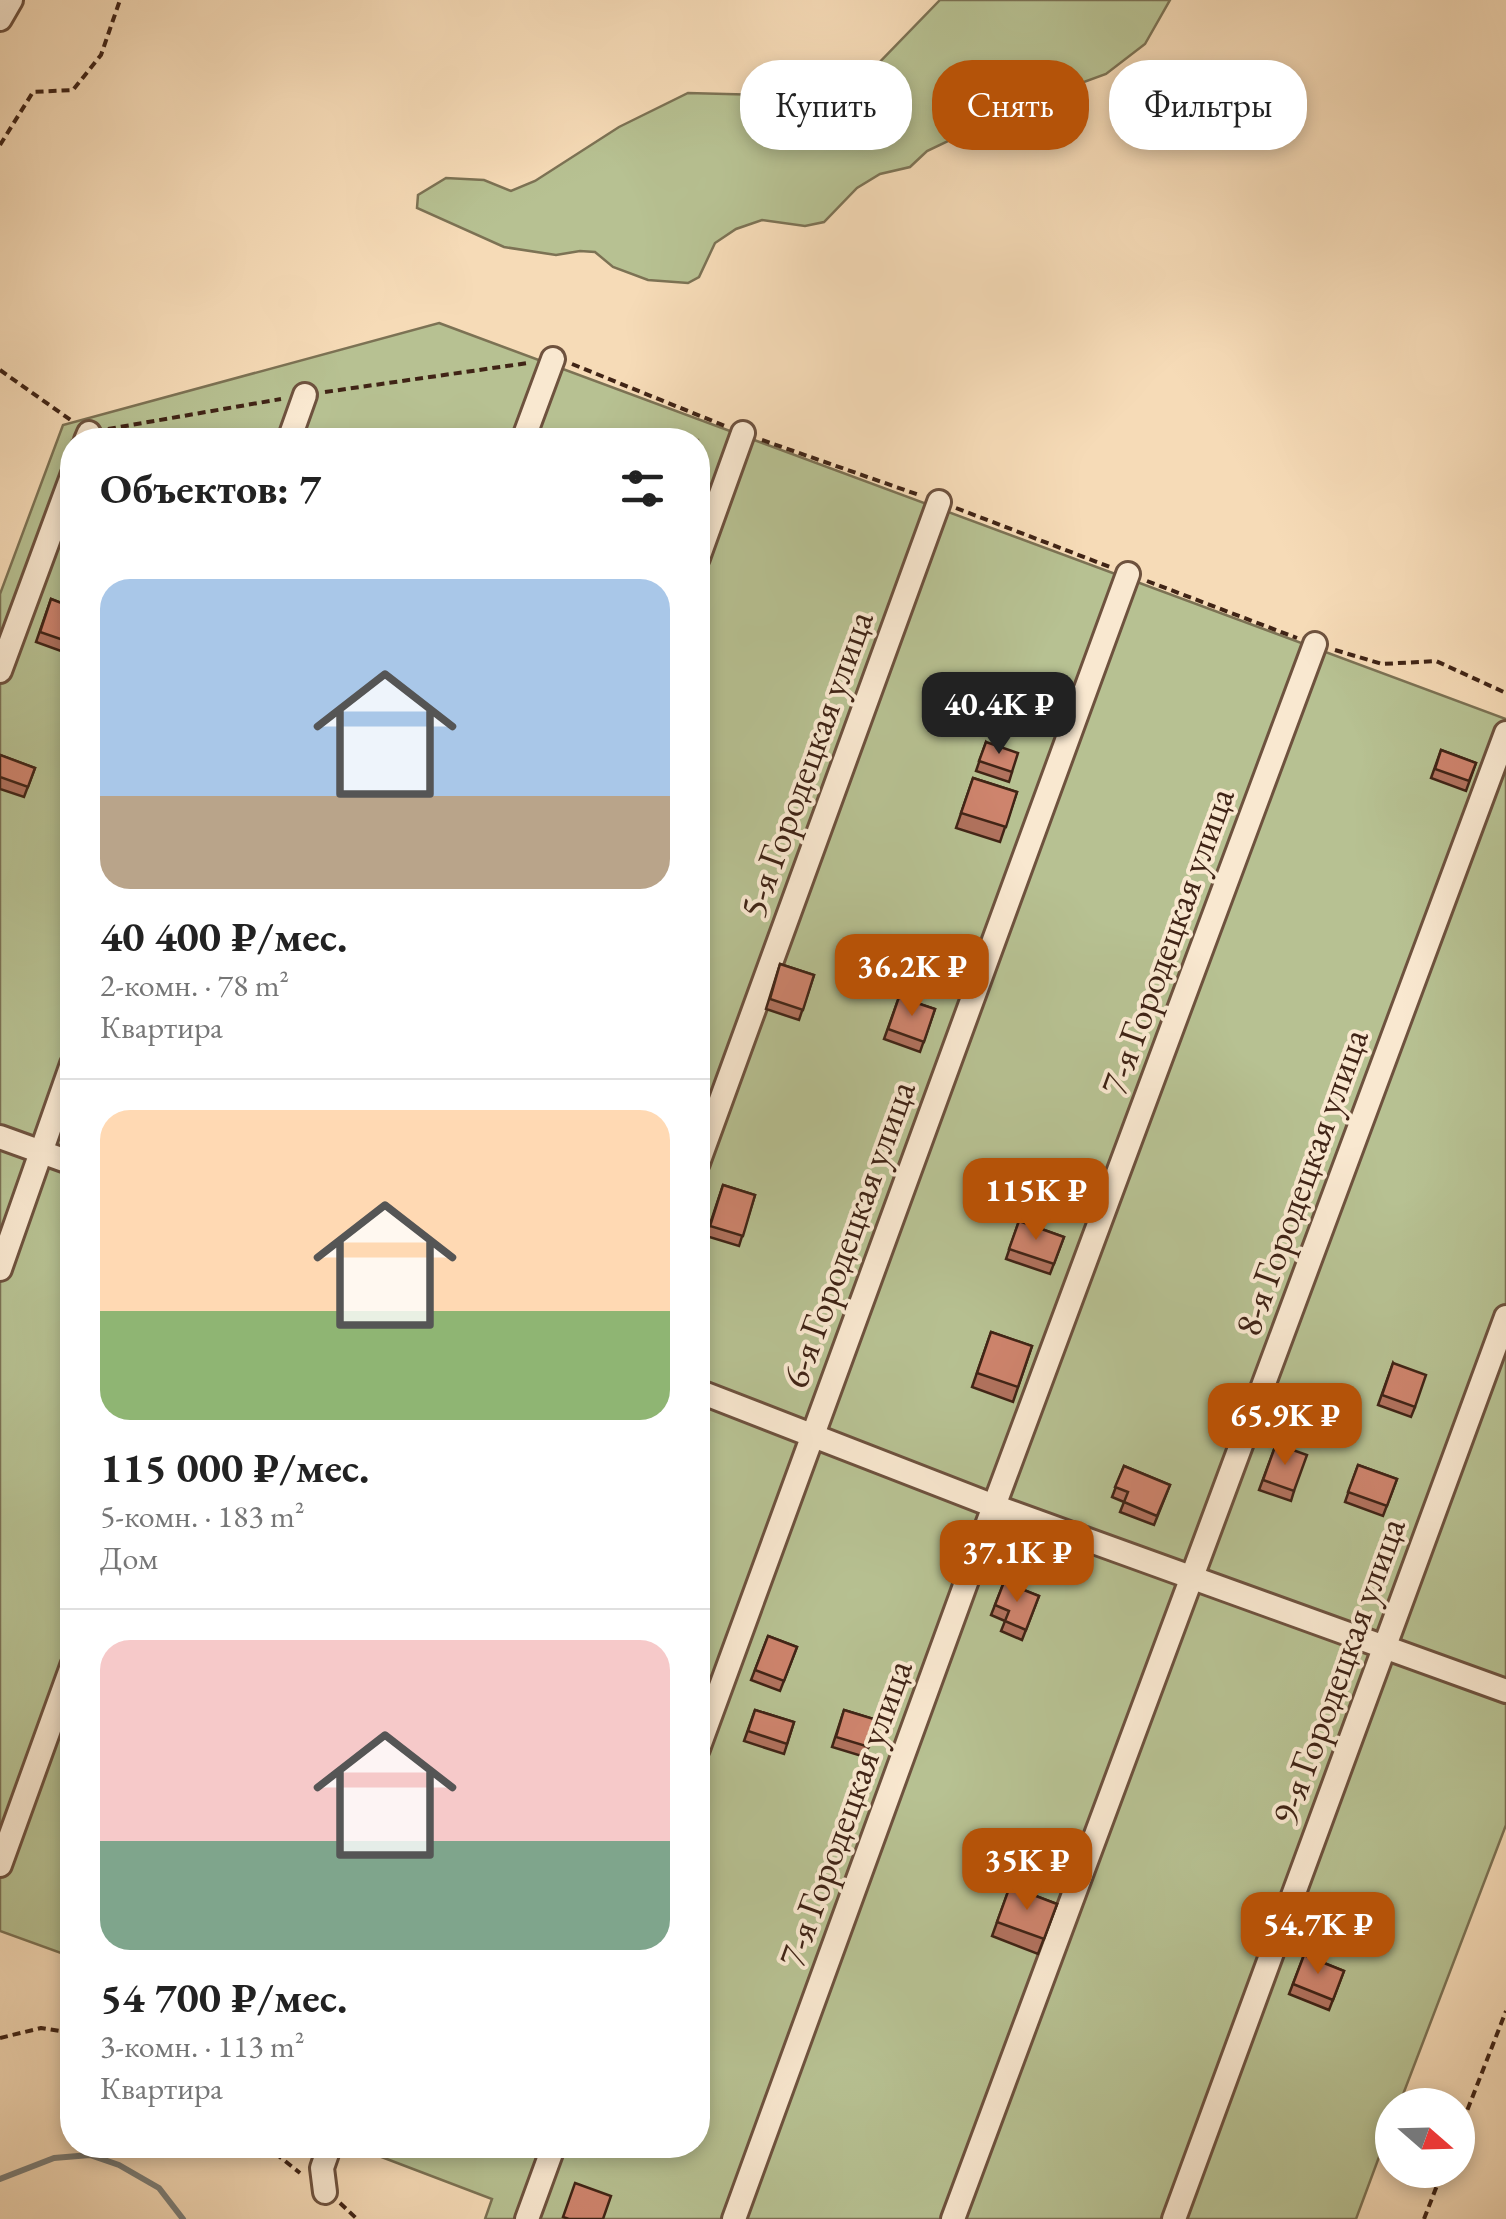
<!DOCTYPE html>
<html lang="ru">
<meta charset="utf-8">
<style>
:root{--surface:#fff;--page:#f6f6f6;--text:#222;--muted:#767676;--line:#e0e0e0;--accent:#b45309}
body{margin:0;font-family:"EB Garamond",serif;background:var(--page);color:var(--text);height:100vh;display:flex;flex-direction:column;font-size:38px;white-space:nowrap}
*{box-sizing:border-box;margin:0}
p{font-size:32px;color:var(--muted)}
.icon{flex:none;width:55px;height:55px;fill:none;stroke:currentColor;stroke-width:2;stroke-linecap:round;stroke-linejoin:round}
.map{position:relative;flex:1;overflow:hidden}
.panel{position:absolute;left:60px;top:428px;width:650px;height:1730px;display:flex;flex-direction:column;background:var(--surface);border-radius:40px;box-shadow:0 5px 15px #0003}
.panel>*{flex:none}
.guide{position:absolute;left:740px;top:60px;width:615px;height:90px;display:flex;gap:20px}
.needle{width:65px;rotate:110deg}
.buttons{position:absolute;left:1375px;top:2088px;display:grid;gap:20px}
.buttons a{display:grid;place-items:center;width:100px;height:100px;border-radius:50%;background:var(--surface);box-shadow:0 5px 15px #0003;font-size:50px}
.price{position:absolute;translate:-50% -85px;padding:0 22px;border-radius:20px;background:var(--accent);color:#fff;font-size:32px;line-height:65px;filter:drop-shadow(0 2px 5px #0008)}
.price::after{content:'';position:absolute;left:50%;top:60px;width:30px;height:22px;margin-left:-15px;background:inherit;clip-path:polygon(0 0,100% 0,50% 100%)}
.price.active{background:#222;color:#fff}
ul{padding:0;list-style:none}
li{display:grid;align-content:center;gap:20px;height:530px;padding:0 40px}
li+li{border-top:2px solid var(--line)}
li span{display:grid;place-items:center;height:310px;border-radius:30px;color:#555}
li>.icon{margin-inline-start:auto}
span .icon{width:180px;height:180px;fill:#fffc;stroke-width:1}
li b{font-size:42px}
h2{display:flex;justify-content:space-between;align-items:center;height:120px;padding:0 40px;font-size:42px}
.tag{padding:0 35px;border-radius:40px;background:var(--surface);box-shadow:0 5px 15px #0003;font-size:35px;line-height:90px}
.tag.active{background:var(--accent);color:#fff}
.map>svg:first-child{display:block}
</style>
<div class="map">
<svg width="1506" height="2219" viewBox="0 0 1506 2219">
<rect width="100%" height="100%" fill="#f6dbb7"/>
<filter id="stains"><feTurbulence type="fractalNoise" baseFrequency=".002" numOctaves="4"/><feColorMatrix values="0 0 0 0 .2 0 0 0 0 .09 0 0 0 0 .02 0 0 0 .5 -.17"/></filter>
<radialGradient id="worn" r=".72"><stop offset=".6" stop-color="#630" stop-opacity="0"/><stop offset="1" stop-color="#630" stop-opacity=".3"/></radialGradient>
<!-- green -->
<g fill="#b7c192" stroke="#7c7254" stroke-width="2.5">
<path d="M 940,0 L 1170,0 L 1145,44 L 1106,74 L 1032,101 L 927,151 L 910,167 L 880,174 L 857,188 L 824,222 L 805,226 L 762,220 L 736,229 L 715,243 L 699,277 L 688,283 L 648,280 L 613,267 L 595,252 L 580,251 L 556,255 L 504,247 L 417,208 L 418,195 L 446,178 L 484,180 L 511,191 L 535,181 L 619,127 L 688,93 L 768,95 L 868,74 Z"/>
<path d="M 439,323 L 1506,719 L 1506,1825 L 1399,2105 L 1392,2105 L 1392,2122 L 1356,2219 L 485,2219 L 492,2199 L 350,2145 L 698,2145 L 698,440 L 72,440 L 72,1957 L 0,1931 L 0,594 L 63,425 Z"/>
</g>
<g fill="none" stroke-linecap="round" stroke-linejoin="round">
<!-- stream -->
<path stroke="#7a7d78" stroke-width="6" d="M 0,2179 L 54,2158 L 90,2155 L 119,2165 L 159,2188 L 183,2219"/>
<defs>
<g id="minor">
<path d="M 0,19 L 11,0"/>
<path d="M 86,440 L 89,433"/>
<path d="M 289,440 L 305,395"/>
<path d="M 523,440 L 553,359"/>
<path d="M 698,558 L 743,433"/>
<path d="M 0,671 L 72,476"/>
<path d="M 0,1137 L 72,1163"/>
<path d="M 698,1163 L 939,502"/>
<path d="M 0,1269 L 72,1064"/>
<path d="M 698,1391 L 994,1506 L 1506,1691"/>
<path d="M 698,1749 L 1128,574"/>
<path d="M 0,1865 L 72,1666"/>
<path d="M 325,2192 L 322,2168 L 330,2145"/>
<path d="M 527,2219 L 554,2145"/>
<path d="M 734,2219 L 994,1506 L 1315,644"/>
<path d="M 953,2219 L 1506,733"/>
<path d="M 1174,2219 L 1506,1317"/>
</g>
</defs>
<!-- minor casing -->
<use href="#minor" stroke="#6e523e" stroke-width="28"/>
<!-- path -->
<g stroke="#402416" stroke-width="4" stroke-dasharray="8 5" stroke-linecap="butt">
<path d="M 0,145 L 33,92 L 73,90 L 101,55 L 120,0"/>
<path d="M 572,364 L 725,426"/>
<path d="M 0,370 L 72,421"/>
<path d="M 325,392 L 528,363"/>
<path d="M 108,429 L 281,399"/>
<path d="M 762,440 L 919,495"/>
<path d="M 956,508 L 1110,567"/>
<path d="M 1147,581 L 1297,638"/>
<path d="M 1335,650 L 1382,664 L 1436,661 L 1506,693"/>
<path d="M 0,2038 L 41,2028 L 72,2033"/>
<path d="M 1458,2134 L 1506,2011"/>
<path d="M 265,2145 L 300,2173"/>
<path d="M 340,2203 L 357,2219"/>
<path d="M 1424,2219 L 1443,2170"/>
</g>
<!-- minor -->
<use href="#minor" stroke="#f9e8d0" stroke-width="22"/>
</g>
<!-- wall -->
<g fill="#b1725e" stroke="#402416" stroke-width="2.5">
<path d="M 51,599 L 72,607 L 72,655 L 36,642 Z"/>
<path d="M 986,742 L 1012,772 L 1009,782 L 976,771 Z"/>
<path d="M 1441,750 L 1476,763 L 1466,791 L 1431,778 Z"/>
<path d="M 0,755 L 35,768 L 24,797 L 0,789 Z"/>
<path d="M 973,778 L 1017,792 L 1000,842 L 956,828 Z"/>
<path d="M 780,964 L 814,975 L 799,1020 L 766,1009 Z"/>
<path d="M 899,997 L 935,1009 L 920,1052 L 884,1039 Z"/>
<path d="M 723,1185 L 755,1195 L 739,1246 L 706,1236 Z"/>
<path d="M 1019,1221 L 1064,1237 L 1050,1274 L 1006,1259 Z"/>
<path d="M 991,1332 L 1032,1346 L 1013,1402 L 972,1387 Z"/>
<path d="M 1393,1363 L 1415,1407 L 1411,1417 L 1378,1405 Z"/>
<path d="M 1276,1444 L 1294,1491 L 1291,1501 L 1259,1490 Z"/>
<path d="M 1358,1465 L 1397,1479 L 1383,1516 L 1345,1502 Z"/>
<path d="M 1124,1466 L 1170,1485 L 1154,1525 L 1120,1512 L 1124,1502 L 1112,1497 Z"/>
<path d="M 1004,1582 L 1039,1596 L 1022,1640 L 1001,1631 L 1005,1621 L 991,1615 Z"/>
<path d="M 768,1636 L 797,1647 L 780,1691 L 751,1680 Z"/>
<path d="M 755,1710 L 794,1722 L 784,1754 L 744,1741 Z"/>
<path d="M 844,1710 L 877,1720 L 865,1757 L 832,1747 Z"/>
<path d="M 1010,1886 L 1057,1904 L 1038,1954 L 992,1936 Z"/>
<path d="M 1304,1955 L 1344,1971 L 1329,2010 L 1289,1994 Z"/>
</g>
<!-- building -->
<g fill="#ce846d" stroke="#402416" stroke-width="2.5">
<path d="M 51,599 L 72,607 L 72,643 L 40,632 Z"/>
<path d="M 986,742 L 1018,753 L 1012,772 L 979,761 Z"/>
<path d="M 1441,750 L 1476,763 L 1469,781 L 1435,769 Z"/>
<path d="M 0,755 L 35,768 L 28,787 L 0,777 Z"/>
<path d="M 973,778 L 1017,792 L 1006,827 L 961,813 Z"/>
<path d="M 780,964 L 814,975 L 803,1010 L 770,999 Z"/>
<path d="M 899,997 L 935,1009 L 924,1042 L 888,1029 Z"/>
<path d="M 723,1185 L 755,1195 L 743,1236 L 710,1226 Z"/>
<path d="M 1019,1221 L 1064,1237 L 1054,1264 L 1009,1249 Z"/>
<path d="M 991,1332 L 1032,1346 L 1018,1387 L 977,1373 Z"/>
<path d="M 1393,1363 L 1426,1375 L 1415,1407 L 1382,1395 Z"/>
<path d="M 1276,1444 L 1307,1455 L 1294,1491 L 1263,1480 Z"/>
<path d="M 1358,1465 L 1397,1479 L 1387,1506 L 1348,1492 Z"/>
<path d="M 1124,1466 L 1170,1485 L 1157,1516 L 1124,1502 L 1128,1492 L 1115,1487 Z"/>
<path d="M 1004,1582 L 1039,1596 L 1026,1630 L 1005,1621 L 1009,1611 L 995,1605 Z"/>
<path d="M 768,1636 L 797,1647 L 784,1681 L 755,1670 Z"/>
<path d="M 755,1710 L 794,1722 L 787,1744 L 748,1731 Z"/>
<path d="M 844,1710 L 877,1720 L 869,1747 L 836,1737 Z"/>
<path d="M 1010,1886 L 1057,1904 L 1044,1939 L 997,1922 Z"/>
<path d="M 1304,1955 L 1344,1971 L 1333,2000 L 1293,1984 Z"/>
<path d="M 575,2183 L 611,2196 L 603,2219 L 569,2219 L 563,2217 Z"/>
</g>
<g text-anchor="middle" stroke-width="8" stroke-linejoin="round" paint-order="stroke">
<!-- street labels -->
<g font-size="38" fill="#402416" stroke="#f9e8d0">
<text transform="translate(806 764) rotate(-70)" y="13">5-я Городецкая улица</text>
<text transform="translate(1167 941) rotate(-70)" y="13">7-я Городецкая улица</text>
<text transform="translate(1301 1182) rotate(-70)" y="13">8-я Городецкая улица</text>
<text transform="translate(848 1234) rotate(-70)" y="13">6-я Городецкая улица</text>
<text transform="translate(1338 1671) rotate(-70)" y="13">9-я Городецкая улица</text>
<text transform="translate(845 1813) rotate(-70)" y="13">7-я Городецкая улица</text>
</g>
</g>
<rect width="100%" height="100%" filter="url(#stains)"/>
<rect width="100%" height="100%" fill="url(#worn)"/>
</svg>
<div class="buttons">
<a><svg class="needle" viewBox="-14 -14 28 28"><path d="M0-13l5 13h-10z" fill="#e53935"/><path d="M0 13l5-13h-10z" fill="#767676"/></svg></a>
</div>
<b class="price active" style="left:999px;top:757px">40.4K ₽</b>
<b class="price" style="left:912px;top:1019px">36.2K ₽</b>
<b class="price" style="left:1036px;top:1243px">115K ₽</b>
<b class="price" style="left:1285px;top:1468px">65.9K ₽</b>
<b class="price" style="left:1017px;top:1605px">37.1K ₽</b>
<b class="price" style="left:1027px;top:1913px">35K ₽</b>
<b class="price" style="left:1318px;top:1977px">54.7K ₽</b>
<div class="guide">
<a class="tag">Купить</a>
<a class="tag active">Снять</a>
<a class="tag">Фильтры</a>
</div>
<section class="panel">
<h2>Объектов: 7<svg class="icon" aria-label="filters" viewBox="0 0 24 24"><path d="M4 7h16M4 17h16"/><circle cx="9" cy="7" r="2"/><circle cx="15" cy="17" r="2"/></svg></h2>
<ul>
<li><span style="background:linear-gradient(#a9c7e8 70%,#b9a48a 0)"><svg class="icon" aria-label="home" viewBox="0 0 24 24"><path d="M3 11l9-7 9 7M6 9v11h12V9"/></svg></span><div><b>40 400 ₽/мес.</b><p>2-комн. · 78 m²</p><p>Квартира</p></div></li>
<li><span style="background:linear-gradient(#ffd9b3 65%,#8fb573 0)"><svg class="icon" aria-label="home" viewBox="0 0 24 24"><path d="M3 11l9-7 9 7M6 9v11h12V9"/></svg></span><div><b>115 000 ₽/мес.</b><p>5-комн. · 183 m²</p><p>Дом</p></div></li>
<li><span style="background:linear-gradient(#f6c9c9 65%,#7fa58c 0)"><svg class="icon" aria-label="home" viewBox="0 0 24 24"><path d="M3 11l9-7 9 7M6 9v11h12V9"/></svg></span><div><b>54 700 ₽/мес.</b><p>3-комн. · 113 m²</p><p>Квартира</p></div></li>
</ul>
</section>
</div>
